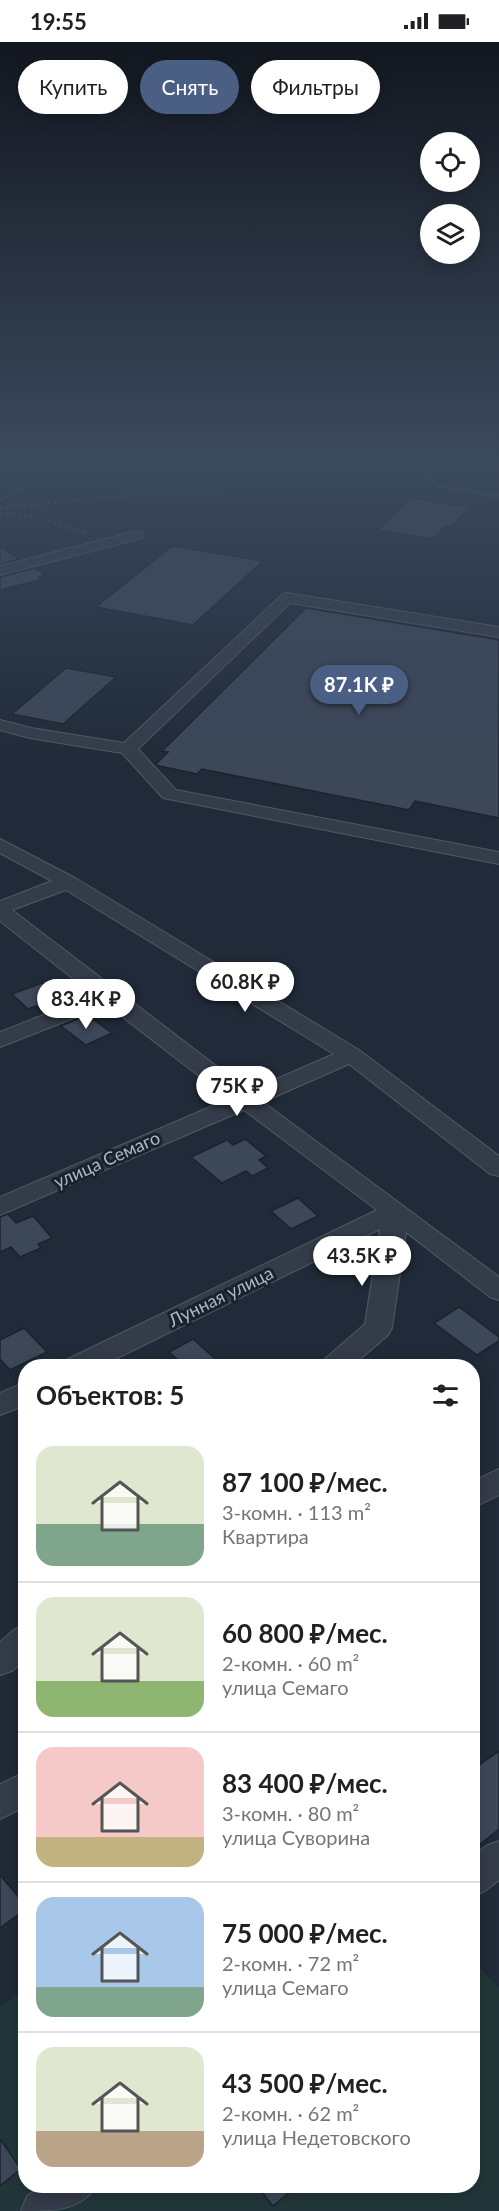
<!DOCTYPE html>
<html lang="ru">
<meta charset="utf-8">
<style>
:root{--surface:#fff;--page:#f6f6f6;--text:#202124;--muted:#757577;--line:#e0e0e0;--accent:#4b5f84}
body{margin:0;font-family:Lato,sans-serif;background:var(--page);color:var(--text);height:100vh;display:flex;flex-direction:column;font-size:22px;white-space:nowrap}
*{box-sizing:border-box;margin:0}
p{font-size:20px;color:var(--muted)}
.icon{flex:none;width:33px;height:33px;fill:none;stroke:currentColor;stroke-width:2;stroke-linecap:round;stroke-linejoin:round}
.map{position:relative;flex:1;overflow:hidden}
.drawer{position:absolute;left:18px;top:1317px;width:462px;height:834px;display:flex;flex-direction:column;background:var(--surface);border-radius:24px;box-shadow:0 3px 15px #0003}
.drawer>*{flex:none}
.hud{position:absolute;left:18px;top:18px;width:464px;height:54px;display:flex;gap:12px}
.tools{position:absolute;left:420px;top:90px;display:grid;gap:12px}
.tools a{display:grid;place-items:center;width:60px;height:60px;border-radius:50%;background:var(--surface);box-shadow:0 3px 15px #0003;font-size:30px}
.price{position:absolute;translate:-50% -51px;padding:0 14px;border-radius:21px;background:#fff;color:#222;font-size:20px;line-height:39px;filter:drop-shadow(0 2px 3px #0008)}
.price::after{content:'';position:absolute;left:50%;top:36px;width:18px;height:14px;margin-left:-9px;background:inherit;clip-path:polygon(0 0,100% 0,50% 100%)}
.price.on{background:var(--accent);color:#fff}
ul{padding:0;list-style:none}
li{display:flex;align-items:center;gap:18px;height:150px;padding:0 18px}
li+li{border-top:2px solid var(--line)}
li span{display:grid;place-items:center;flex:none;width:168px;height:120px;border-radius:18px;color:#555}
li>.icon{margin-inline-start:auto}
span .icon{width:72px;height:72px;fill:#fffc;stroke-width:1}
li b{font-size:26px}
h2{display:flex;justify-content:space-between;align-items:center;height:72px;padding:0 18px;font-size:26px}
.pill{padding:0 21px;border-radius:27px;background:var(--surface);box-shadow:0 3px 15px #0003;font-size:21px;line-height:54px}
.pill.on{background:var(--accent);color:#fff}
.status{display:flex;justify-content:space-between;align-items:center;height:42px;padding:0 30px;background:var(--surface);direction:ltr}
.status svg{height:16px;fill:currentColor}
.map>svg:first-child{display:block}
</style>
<div class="status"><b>19:55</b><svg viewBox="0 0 49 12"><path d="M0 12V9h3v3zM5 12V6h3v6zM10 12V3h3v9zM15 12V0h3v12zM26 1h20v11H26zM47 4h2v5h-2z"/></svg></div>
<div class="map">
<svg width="499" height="2169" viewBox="0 0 499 2169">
<rect width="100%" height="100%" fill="#202a38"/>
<!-- green -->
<path fill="#223639" d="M 473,1919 L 499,1946 L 499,2169 L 0,2169 L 0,1965 L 25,1947 L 26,2144 L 472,2144 Z"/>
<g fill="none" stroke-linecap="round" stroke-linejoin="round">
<!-- stream -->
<path stroke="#334460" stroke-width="4.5" d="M 427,428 L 430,437 L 437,443 L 499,454"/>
</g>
<!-- building -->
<g fill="#3c4758" stroke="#1b232f" stroke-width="1.5">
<path d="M 411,456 L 470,465 L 451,485 L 445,484 L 433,497 L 378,488 Z"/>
<path d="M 172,504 L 263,519 L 193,583 L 96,565 Z"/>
<path d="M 0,505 L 20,517 L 0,522 Z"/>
<path d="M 35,526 L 46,533 L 39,535 L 43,537 L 0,548 L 0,535 Z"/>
<path d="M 306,566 L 499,598 L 499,776 L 415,759 L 409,768 L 202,727 L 197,732 L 155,723 L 168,710 L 162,709 Z"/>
<path d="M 66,626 L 116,635 L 63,682 L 12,672 Z"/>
<path d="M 42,941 L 65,962 L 44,970 L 36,964 L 28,967 L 12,952 Z"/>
<path d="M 87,973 L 112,991 L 86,1003 L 61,984 Z"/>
<path d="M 245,1097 L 266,1114 L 259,1118 L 268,1126 L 252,1134 L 246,1129 L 222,1141 L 191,1115 L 227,1098 L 233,1103 Z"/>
<path d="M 298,1156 L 318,1174 L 291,1187 L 271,1169 Z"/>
<path d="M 8,1172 L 16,1181 L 33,1174 L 52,1196 L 38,1202 L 41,1206 L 20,1215 L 11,1205 L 0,1210 L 0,1175 Z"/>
<path d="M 459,1265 L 499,1295 L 499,1299 L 477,1313 L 434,1281 Z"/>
<path d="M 24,1286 L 47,1310 L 10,1328 L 0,1317 L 0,1298 Z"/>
<path d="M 193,1297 L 223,1324 L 185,1324 L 169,1310 Z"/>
<path d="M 499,1709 L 499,1787 L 472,1809 L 472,1728 Z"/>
<path d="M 0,1833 L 26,1864 L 26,1867 L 0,1886 Z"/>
<path d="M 0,2097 L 21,2127 L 0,2144 Z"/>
<path d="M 257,2144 L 297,2144 L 273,2164 Z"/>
</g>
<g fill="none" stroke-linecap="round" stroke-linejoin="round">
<defs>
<g id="minor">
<path d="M 137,489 L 142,490 L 142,496 L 0,533 L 0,524 Z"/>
<path d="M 287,551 L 499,585 L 499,595 L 290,561 L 138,707 L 176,748 L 499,810 L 499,822 L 163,756 L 122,711 L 30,696 L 0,688 L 0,678 L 31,686 L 124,701 L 282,553 Z"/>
<path d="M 0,797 L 75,836 L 359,1008 L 499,1114 L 499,1134 L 490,1132 L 349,1022 L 263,1060 L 499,1235 L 499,1258 L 490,1255 L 406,1190 L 392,1286 L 388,1293 L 352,1324 L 321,1324 L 325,1317 L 365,1282 L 380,1187 L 101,1324 L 64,1324 L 68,1317 L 377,1168 L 244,1068 L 0,1173 L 0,1155 L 229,1057 L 107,963 L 0,1005 L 0,990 L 94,953 L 0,879 L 0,859 L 52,839 L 0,811 ZM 66,848 L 334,1012 L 249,1049 L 12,868 Z"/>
<path d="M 26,1340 L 26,1363 L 0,1373 L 0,1351 Z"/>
<path d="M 499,1427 L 499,1453 L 472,1466 L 472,1440 Z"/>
<path d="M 26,1584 L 26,1617 L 12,1629 L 0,1633 L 0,1600 L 15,1587 Z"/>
<path d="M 26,1730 L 26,1764 L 0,1777 L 0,1742 Z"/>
<path d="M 499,1799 L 499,1838 L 485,1849 L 472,1854 L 472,1815 L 486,1804 Z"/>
<path d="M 42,2144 L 96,2144 C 81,2169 53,2169 21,2169 L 27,2154 Z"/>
</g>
</defs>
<!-- minor casing -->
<use href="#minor" stroke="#515966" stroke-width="2"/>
<!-- path -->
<g stroke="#405357" stroke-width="2" stroke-dasharray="3 3" stroke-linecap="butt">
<path d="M 0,423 L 32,419"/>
<path d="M 0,458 L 25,445 L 29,435 L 57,419"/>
<path d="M 0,466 L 122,454 L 221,453"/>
<path d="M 0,471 L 33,474 L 86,491"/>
</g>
<!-- minor -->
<use href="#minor" fill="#343c49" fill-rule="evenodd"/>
<!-- rail -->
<g stroke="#565f70" stroke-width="3" stroke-dasharray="4 4" stroke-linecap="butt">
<path d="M 425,419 L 499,429"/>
<path d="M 0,425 L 45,419"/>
</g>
</g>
<!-- sky -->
<linearGradient id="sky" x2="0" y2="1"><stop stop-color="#12171f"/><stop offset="0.58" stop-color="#3c4a5e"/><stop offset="1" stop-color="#3c4a5e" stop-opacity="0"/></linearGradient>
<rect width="499" height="722" fill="url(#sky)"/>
<g text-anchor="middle" stroke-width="6" stroke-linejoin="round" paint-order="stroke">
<!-- street labels -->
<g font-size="18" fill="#aeb6c5" stroke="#19212d">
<text transform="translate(107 1118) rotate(-24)" y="6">улица Семаго</text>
<text transform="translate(221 1255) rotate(-26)" y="6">Лунная улица</text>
</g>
</g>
</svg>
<div class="tools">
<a><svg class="icon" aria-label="locate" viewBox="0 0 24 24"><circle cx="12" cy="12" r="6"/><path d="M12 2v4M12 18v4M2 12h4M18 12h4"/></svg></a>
<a><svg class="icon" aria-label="layers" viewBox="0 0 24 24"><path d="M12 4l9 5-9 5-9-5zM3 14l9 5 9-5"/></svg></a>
</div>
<b class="price on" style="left:359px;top:674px">87.1K ₽</b>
<b class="price" style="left:245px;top:971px">60.8K ₽</b>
<b class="price" style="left:86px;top:988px">83.4K ₽</b>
<b class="price" style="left:237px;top:1075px">75K ₽</b>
<b class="price" style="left:362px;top:1245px">43.5K ₽</b>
<div class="hud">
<a class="pill">Купить</a>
<a class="pill on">Снять</a>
<a class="pill">Фильтры</a>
</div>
<section class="drawer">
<h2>Объектов: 5<svg class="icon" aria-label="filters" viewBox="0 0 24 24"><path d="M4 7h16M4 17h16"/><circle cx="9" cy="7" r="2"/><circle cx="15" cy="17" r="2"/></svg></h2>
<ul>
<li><span style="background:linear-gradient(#dfe7d0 65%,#7fa58c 0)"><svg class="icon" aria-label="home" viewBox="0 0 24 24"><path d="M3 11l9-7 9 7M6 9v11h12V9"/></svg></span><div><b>87 100 ₽/мес.</b><p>3-комн. · 113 m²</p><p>Квартира</p></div></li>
<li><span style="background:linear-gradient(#dfe7d0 70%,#8fb573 0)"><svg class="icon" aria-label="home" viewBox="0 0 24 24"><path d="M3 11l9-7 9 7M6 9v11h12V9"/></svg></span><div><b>60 800 ₽/мес.</b><p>2-комн. · 60 m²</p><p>улица Семаго</p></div></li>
<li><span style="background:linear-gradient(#f6c9c9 75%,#c2b280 0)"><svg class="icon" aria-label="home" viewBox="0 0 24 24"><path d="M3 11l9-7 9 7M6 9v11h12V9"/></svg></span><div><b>83 400 ₽/мес.</b><p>3-комн. · 80 m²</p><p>улица Суворина</p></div></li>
<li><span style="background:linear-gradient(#a9c7e8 75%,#7fa58c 0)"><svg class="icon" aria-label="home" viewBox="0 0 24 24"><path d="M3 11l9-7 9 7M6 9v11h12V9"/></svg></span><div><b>75 000 ₽/мес.</b><p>2-комн. · 72 m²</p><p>улица Семаго</p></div></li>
<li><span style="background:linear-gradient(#dfe7d0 70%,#b9a48a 0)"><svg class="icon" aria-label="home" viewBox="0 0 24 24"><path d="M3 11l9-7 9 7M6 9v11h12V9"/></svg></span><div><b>43 500 ₽/мес.</b><p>2-комн. · 62 m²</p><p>улица Недетовского</p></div></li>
</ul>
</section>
</div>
